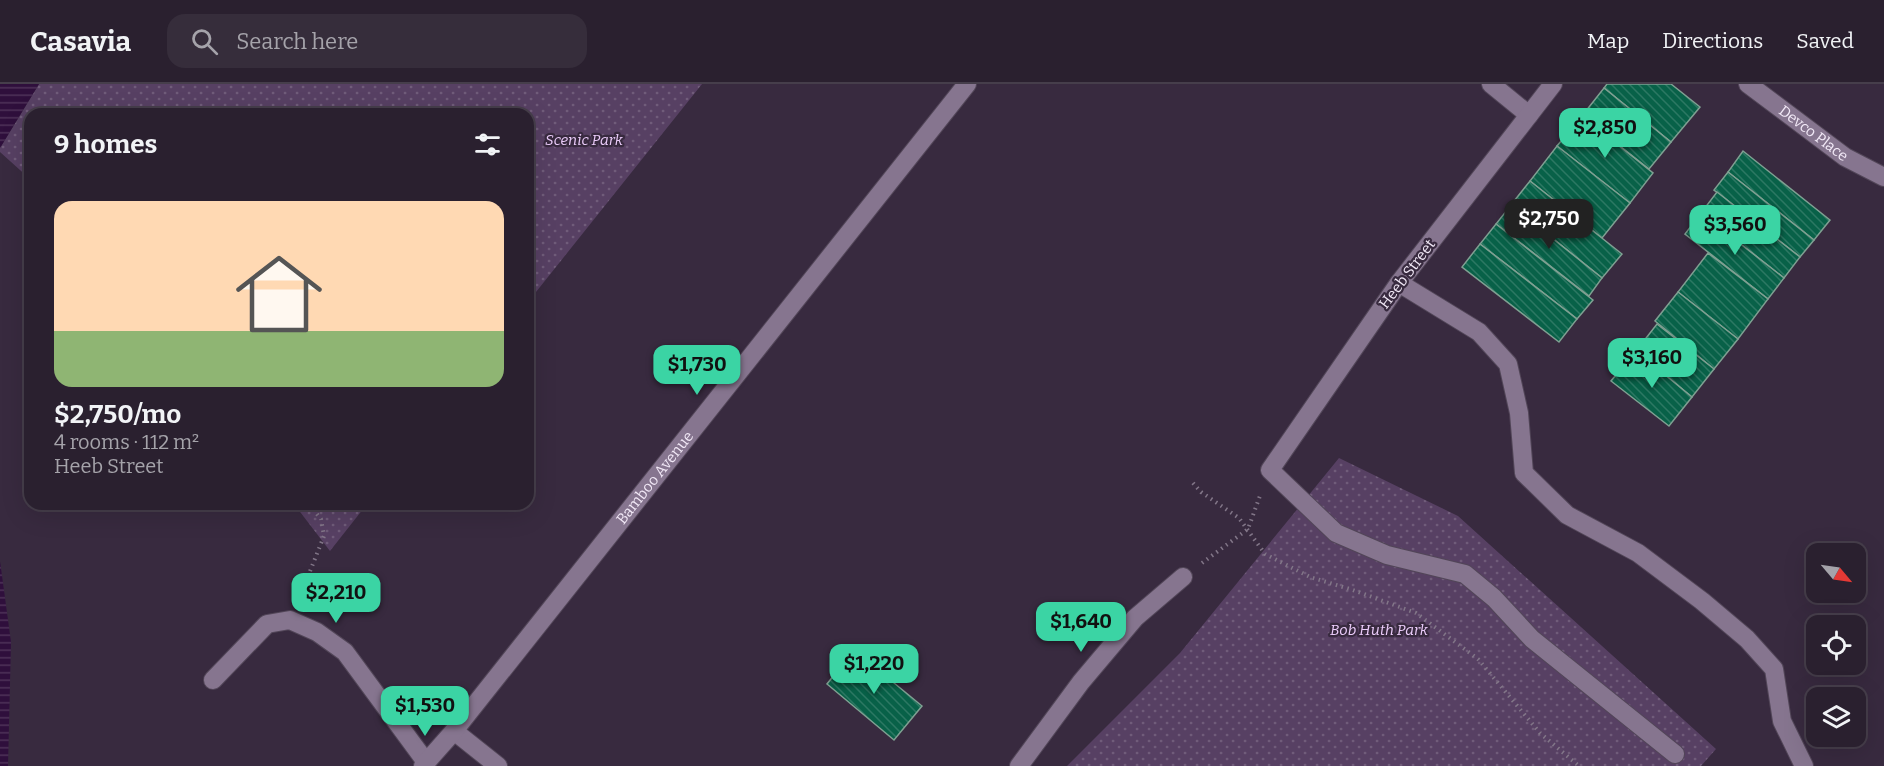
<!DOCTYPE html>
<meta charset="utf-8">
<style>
:root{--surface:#2a202f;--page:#362d3b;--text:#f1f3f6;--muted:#a5a3aa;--line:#463e4b;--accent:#3bd4a4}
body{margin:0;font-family:Bitter,serif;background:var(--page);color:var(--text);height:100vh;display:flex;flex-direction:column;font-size:22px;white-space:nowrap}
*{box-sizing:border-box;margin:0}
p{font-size:20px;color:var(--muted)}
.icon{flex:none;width:33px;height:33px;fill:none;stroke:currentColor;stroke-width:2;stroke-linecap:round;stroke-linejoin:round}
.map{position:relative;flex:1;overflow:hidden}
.panel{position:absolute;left:24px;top:24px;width:510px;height:402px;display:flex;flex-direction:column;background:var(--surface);border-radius:18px;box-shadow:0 6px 24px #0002,0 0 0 2px var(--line)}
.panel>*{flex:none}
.needle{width:39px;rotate:119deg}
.tools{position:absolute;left:1806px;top:459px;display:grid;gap:12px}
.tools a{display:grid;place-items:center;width:60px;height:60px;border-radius:12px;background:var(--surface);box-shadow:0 6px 24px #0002,0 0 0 2px var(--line);font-size:30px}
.price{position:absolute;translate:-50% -51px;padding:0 14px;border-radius:12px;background:var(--accent);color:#111;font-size:20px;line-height:39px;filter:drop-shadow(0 2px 3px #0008)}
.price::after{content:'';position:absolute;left:50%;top:36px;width:18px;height:14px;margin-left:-9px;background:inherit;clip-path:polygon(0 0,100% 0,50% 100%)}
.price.selected{background:#222;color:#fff}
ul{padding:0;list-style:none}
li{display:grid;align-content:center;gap:12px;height:318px;padding:0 30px}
li span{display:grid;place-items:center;height:186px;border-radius:18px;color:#555}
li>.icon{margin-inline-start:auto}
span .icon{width:108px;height:108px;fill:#fffc;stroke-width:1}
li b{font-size:26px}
h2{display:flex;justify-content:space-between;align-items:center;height:72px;padding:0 30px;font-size:26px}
header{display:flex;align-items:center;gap:36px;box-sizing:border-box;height:84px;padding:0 30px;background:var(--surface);border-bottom:2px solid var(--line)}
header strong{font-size:28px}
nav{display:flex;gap:33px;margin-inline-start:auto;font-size:21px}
.search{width:420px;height:54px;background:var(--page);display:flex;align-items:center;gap:15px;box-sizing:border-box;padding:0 21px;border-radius:18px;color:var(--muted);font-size:22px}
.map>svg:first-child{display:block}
</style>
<header>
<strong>Casavia</strong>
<div class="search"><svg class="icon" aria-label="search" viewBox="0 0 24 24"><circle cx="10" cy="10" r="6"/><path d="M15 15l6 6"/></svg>Search here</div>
<nav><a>Map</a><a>Directions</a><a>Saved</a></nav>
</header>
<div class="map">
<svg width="1884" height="682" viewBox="0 0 1884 682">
<defs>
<pattern id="park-dots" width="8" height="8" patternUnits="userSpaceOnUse" patternTransform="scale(1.5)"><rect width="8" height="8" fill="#574063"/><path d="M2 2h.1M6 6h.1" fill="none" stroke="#705c7a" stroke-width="1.8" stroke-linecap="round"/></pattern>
<pattern id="water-rules" width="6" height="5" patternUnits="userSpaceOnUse" patternTransform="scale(1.5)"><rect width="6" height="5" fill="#2f0f3c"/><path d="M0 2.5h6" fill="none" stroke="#4e3259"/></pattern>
<pattern id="building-back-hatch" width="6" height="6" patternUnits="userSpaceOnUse" patternTransform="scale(1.5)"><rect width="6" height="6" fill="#086148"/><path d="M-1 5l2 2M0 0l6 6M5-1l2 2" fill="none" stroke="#2c7863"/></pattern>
</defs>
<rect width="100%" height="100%" fill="#382a3f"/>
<!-- park -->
<g fill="url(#park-dots)">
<path d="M 39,0 L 702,0 L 528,218 L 528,30 L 30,30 L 30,95 L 0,68 L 0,64 Z"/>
<path d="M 1339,374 L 1458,432 L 1716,665 L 1701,682 L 1067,682 L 1180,569 Z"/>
<path d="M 294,420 L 367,420 L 330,467 Z"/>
</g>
<!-- water -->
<g fill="url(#water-rules)">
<path d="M 0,0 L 39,0 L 0,64 Z"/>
<path d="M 0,477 L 11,558 L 8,682 L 0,682 Z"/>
</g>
<!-- building -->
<g fill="url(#building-back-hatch)" stroke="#7fa092" stroke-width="1.5">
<path d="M 1607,0 L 1671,0 L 1700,23 L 1671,58 L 1604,4 Z"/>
<path d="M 1604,4 L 1671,58 L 1649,85 L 1582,32 Z"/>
<path d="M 1582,32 L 1653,89 L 1630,119 L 1557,62 Z"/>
<path d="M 1557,62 L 1630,119 L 1602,154 L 1530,97 Z"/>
<path d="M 1743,67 L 1830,136 L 1814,156 L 1728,88 Z"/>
<path d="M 1728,88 L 1814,156 L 1800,173 L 1714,106 Z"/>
<path d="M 1530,97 L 1622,170 L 1602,194 L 1511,121 Z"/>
<path d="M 1717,108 L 1800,173 L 1784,194 L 1701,129 Z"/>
<path d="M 1511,121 L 1602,194 L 1589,212 L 1496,140 Z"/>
<path d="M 1701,129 L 1784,194 L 1768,215 L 1685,150 Z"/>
<path d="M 1496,140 L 1593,216 L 1577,235 L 1480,160 Z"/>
<path d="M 1480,160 L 1577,235 L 1559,258 L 1462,183 Z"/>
<path d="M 1708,169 L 1768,215 L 1738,255 L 1678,208 Z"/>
<path d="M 1678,208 L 1738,255 L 1714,285 L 1655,237 Z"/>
<path d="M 1657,240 L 1714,285 L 1692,313 L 1636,267 Z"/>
<path d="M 1636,267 L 1692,313 L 1669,342 L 1611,297 Z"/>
<path d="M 854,566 L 922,622 L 894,656 L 827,600 Z"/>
</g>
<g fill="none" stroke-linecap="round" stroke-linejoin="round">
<defs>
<g id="minor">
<path d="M 1491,0 L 1529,31"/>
<path d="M 1553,0 L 1399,199 L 1270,386 L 1336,449 L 1387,471 L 1465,490 L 1494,514 L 1532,555 L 1675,670"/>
<path id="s1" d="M 1748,0 L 1845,73 L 1884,93"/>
<path d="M 1399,199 L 1479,248 L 1508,280 L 1519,329 L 1524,389 L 1567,431 L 1638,469 L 1702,517 L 1747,555 L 1774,585 L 1782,637 L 1804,682"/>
<path d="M 213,596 L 267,540 L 290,536 L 317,548 L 345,568 L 426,678"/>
<path d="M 454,647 L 498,682"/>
<path id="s2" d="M 423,682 L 454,647 L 967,0"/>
<path d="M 1019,682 L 1081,598 L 1135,534 L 1183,493"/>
</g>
</defs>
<!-- minor casing -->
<use href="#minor" stroke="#524658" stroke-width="20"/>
<!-- path -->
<g stroke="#827688" stroke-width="4" stroke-dasharray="1.5 4.5" stroke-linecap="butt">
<path d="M 1193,399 L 1201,408 L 1239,434 L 1265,470 L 1310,493 L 1353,506 L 1416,529 L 1478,575 L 1540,649 L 1579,682"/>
<path d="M 1202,479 L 1248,445 L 1261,409"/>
<path d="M 299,515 L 324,452 L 321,435 L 309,420"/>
</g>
<!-- minor -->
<use href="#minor" stroke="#86758f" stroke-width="18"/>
</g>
<g text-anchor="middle" stroke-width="4.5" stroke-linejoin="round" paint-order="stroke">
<!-- street labels -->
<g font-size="15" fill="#f2e9f7" stroke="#382a3f">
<text dy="5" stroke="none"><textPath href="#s1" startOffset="82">Devco Place</textPath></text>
<text transform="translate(1407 190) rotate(-53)" y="5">Heeb Street</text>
<text dy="5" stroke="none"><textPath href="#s2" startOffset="370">Bamboo Avenue</textPath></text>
</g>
<!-- park labels -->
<g font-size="15" font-style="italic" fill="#ebccfa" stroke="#382a3f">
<text x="584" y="61">Scenic Park</text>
<text x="1379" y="551">Bob Huth Park</text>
</g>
</g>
</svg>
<div class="tools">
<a><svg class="needle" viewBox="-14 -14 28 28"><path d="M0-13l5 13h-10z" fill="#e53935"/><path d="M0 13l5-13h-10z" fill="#a5a3aa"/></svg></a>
<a><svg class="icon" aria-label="locate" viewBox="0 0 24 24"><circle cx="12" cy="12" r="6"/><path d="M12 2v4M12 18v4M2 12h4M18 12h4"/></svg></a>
<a><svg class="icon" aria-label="layers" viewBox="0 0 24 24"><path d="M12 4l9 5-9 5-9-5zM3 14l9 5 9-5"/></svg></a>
</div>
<b class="price" style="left:1605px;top:75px">$2,850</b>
<b class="price selected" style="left:1549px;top:166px">$2,750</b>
<b class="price" style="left:1735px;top:172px">$3,560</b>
<b class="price" style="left:1652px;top:305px">$3,160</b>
<b class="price" style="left:697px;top:312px">$1,730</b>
<b class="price" style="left:336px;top:540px">$2,210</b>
<b class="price" style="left:1081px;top:569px">$1,640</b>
<b class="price" style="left:874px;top:611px">$1,220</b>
<b class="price" style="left:425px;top:653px">$1,530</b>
<section class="panel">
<h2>9 homes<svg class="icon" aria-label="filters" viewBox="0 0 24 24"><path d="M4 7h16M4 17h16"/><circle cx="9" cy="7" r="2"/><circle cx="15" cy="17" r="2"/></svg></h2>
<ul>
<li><span style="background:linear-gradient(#ffd9b3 70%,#8fb573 0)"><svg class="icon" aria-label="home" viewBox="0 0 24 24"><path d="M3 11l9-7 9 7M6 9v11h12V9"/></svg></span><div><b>$2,750/mo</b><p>4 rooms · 112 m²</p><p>Heeb Street</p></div></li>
</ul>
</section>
</div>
